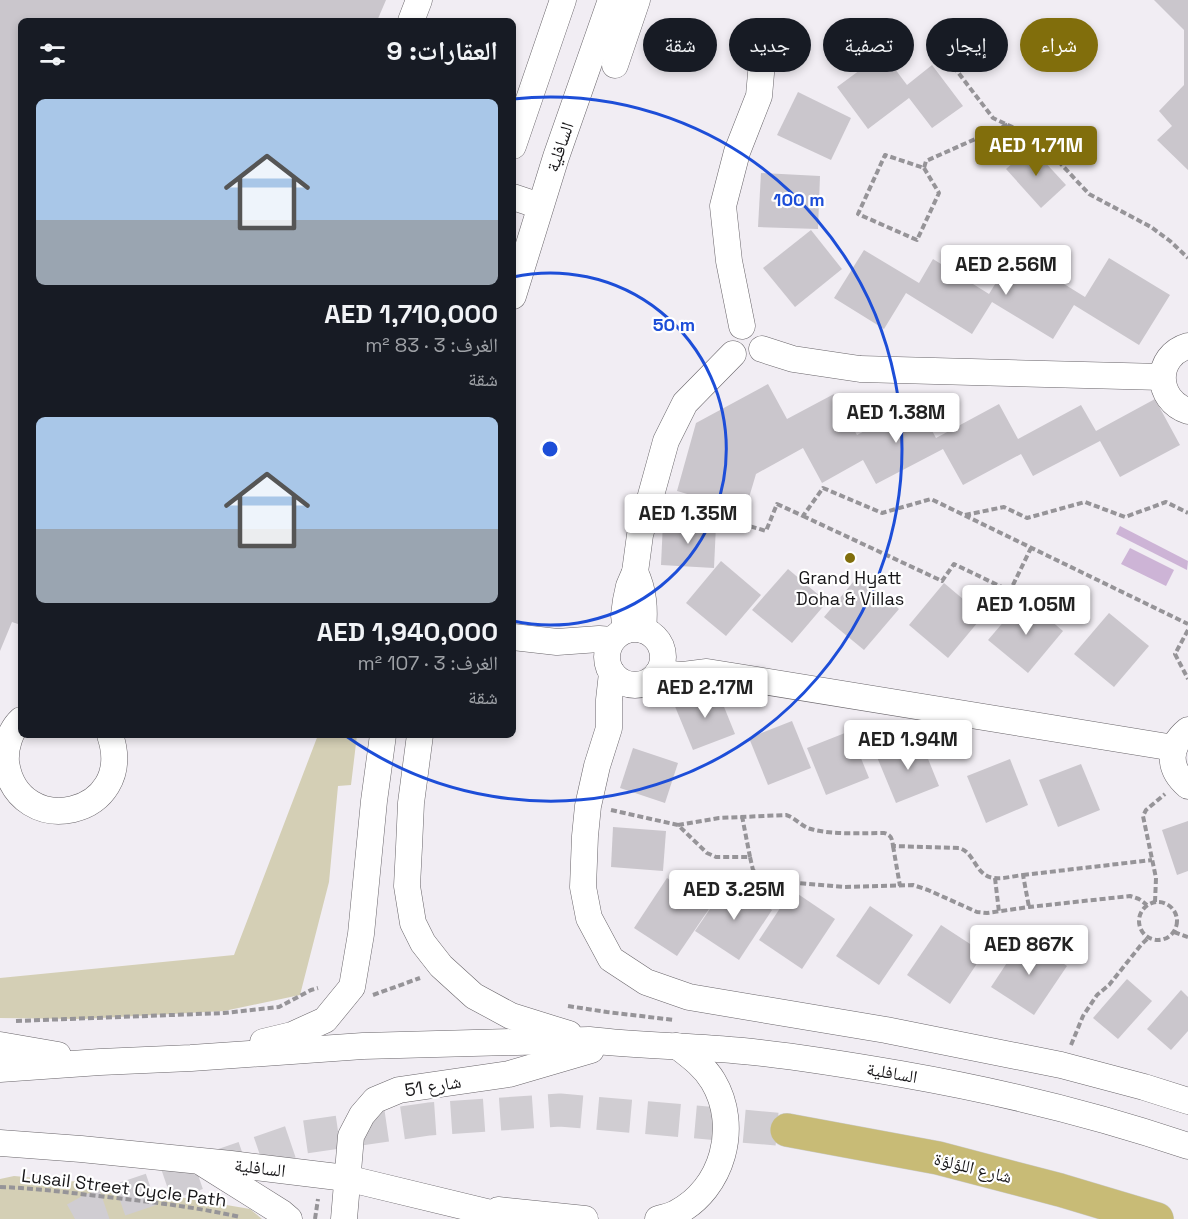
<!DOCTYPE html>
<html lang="ar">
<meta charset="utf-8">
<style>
:root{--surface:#171b24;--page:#242831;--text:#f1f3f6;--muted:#9ea1a6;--accent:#816e0c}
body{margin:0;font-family:"Space Grotesk","Noto Naskh Arabic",sans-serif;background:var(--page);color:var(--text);direction:rtl;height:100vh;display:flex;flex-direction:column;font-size:22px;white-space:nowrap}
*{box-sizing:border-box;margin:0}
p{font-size:20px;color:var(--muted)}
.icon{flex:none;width:33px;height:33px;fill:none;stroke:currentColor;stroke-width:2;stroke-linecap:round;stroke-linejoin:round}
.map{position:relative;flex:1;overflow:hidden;direction:ltr}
.panel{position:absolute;left:18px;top:18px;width:498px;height:720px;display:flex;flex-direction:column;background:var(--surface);border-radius:9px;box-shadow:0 3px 9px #0003;direction:rtl}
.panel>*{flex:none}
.hud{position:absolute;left:534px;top:18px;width:564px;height:54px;direction:rtl;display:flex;gap:12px}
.price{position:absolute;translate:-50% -51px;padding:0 14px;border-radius:6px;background:#fff;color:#222;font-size:20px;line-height:39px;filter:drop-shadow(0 2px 3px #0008)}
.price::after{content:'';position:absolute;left:50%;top:36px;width:18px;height:14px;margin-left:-9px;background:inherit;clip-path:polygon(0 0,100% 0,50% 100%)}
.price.on{background:var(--accent);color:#fff}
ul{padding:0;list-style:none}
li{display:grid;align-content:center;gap:12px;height:318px;padding:0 18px}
li span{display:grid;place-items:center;height:186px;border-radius:9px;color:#555}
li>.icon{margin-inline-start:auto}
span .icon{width:108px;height:108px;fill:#fffc;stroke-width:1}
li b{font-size:26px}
h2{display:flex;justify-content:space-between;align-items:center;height:72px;padding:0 18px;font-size:26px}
.tag{padding:0 21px;border-radius:27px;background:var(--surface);box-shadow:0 3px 9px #0003;font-size:21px;line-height:54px}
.tag.on{background:var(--accent);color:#fff}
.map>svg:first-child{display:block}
</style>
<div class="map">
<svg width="1188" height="1219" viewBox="0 0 1188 1219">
<rect width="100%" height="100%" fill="#f1edf3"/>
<!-- green -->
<g fill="#d4cfb5">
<path d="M 318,735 L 357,735 L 351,785 L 338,786 L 329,882 L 300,995 L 224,1011 L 83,1019 L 0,1018 L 0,978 L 234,955 Z"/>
<path d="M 14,1176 L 103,1184 L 250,1209 L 262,1219 L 0,1219 L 0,1179 Z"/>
</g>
<!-- water -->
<g fill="#cdb4d6">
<path d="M 1120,526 L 1188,561 L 1187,570 L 1116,534 Z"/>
<path d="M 1130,548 L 1174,570 L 1166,586 L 1121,564 Z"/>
</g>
<!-- building -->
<g fill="#cac6cc">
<path d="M 0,0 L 386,0 L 377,21 L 21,21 L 21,625 L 12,622 L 0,651 Z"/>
<path d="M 1154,0 L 1188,0 L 1188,170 L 1157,140 L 1172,126 L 1159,111 L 1184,85 L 1184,30 Z"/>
<path d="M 883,53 L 907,85 L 932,65 L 963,106 L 932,128 L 909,98 L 868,129 L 837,87 Z"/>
<path d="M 798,92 L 851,118 L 831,160 L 777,135 Z"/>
<path d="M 1031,147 L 1066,185 L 1041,208 L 1006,169 Z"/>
<path d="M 761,173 L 820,176 L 818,229 L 758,227 Z"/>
<path d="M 811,230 L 842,269 L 795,307 L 763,268 Z"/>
<path d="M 864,250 L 919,283 L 933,259 L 989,294 L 1014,253 L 1085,297 L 1109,258 L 1170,295 L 1139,345 L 1074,305 L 1053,339 L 992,302 L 972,334 L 906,293 L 884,329 L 834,298 Z"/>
<path d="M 768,384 L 787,419 L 834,394 L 857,435 L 917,403 L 936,438 L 999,404 L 1018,439 L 1081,405 L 1096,431 L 1155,399 L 1180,445 L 1120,477 L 1100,441 L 1033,476 L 1021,454 L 963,485 L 943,449 L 876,484 L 863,460 L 822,483 L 803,448 L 756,474 L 745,511 L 677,491 L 696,423 Z"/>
<path d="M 663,522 L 716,525 L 714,568 L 661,565 Z"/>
<path d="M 721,561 L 761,595 L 726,636 L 686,603 Z"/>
<path d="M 788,569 L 827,602 L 792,643 L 752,610 Z"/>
<path d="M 859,575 L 899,609 L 864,650 L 824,617 Z"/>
<path d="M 944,583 L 983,616 L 948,658 L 909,625 Z"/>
<path d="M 1024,598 L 1063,631 L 1028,673 L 988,640 Z"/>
<path d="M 1109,613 L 1149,646 L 1114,687 L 1074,654 Z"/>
<path d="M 716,687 L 735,734 L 693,750 L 674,704 Z"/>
<path d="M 792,721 L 811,768 L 768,785 L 749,738 Z"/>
<path d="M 850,731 L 869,778 L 826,795 L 807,748 Z"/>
<path d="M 920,739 L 939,786 L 896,803 L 877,757 Z"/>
<path d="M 633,748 L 678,763 L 665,803 L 620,788 Z"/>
<path d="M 1010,759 L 1028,805 L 986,823 L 967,776 Z"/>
<path d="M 1081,764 L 1100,810 L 1058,827 L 1039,780 Z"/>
<path d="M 1188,821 L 1188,871 L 1177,875 L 1162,830 Z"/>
<path d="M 613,827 L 666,831 L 663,871 L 611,867 Z"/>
<path d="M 667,878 L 711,906 L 677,956 L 634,928 Z"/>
<path d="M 729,881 L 772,910 L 739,960 L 695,931 Z"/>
<path d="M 792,890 L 835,919 L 802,969 L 759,940 Z"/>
<path d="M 870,906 L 913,935 L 879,985 L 836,956 Z"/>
<path d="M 941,925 L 984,953 L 950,1004 L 907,975 Z"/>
<path d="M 1024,937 L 1067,966 L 1034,1015 L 991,987 Z"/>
<path d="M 1127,979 L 1152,1001 L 1118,1039 L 1093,1018 Z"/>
<path d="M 1181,990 L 1188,997 L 1188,1031 L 1171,1050 L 1147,1029 Z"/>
</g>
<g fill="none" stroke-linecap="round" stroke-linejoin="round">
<!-- major-tunnel -->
<path stroke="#d0cdd2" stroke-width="33" stroke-dasharray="33 16" stroke-linecap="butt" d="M 75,1219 L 93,1209 L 305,1137 L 429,1119 L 560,1110 L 787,1130"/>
<defs>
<g id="minor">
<path d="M 411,21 L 419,0"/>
<path d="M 615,65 L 637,0"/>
<path d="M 513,146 L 563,0"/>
<path d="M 513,197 L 540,206"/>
<path d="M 513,296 L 556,157 L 611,0"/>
<path d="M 742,326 L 729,261 L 723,206 L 737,152 L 759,96 L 762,62 L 761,43"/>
<path d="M 1188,346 C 1154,356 1155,400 1188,411"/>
<path d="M 762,349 L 793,359 L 860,369 L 1162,377"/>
<path d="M 635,572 C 644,591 645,609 643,630"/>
<circle cx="635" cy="657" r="28"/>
<path d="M 626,630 L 624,615 L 626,600 L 629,586 L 635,572 L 640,535 L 666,441 L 685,403 L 733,354"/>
<path d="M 513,637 L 557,642 L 599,639 L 612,640"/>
<path d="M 612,673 L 609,700 L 609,728 L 597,766 L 588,806 L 585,836 L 583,887 L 589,918 L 611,959 L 646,982 L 689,997 L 886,1030 L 1061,1065 L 1144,1087 L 1188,1101"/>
<path d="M 658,673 L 683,675 L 707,672 L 1174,748"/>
<path d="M 21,720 C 10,730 5,748 6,762 C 17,842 138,817 110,735"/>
<path d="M 1188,730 C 1167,747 1168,769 1188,786"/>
<path d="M 420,735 L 411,803 L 409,847 L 407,886 L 413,923 L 423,943 L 441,966 L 474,996 L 511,1016 L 569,1034"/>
<path d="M 263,1042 L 292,1035 L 325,1020 L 352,987 L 361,934 L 374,801 L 383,735"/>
<path d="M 0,1045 L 58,1055"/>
<path d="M 0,1069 L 100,1062 L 191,1058 L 363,1046 L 589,1040 C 640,1046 692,1046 743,1051 C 796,1056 849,1065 901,1074 C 998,1091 1094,1114 1188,1146"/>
<path d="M 0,1143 L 81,1149 L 231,1164 L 346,1178 L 516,1219"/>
<path d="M 204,1164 L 282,1213 L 289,1219"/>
<path d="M 498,1210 L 585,1219"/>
<path d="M 344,1219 L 351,1136 L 362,1115 L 375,1100 L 399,1090 L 509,1074 L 591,1050"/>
<path d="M 658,1219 C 664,1217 671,1216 676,1213 C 723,1189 740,1126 713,1081 C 704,1066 690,1056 677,1046"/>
</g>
<path id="major" d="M 787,1130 L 938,1158 L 1060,1190 L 1157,1219"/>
</defs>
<!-- minor casing -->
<use href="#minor" stroke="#69656a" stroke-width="27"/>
<!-- major casing -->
<use href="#major" stroke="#ccc" stroke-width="34"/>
<!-- path -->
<g stroke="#969498" stroke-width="4" stroke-dasharray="6 3" stroke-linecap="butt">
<path d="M 937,45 L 993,118 L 1025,133 L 1047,149 L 1089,194 L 1151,227 L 1170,241 L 1188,258"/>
<path d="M 924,168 L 939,193 L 917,240 L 858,214 L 885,155 L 924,168 L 926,161 L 1009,124"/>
<path d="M 673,503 L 766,531 L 777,504 L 803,516 L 823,488 L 882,513 L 931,499 L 1188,624"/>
<path d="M 965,515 L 1004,507 L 1027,518 L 1085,502 L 1125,517 L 1166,502 L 1188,513"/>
<path d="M 803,516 L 942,581 L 954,564 L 1010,591 L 1031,548"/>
<path d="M 1188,630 L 1175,654 L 1188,679"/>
<path d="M 611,810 L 678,825 L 707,853 L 716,857 L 750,857 L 753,870 L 772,880 L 798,883 L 845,887 L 913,885 L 928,890 L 977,912 L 987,913 L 1029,907 L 1130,896 L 1139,899 L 1147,905"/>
<path d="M 742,816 L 750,857"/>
<path d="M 678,825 L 719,818 L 786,815 C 796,818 802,827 811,829 C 831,835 864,833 884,833 C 892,835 892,839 893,846 L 959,848 C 975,852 975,876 994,878 C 1003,879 1014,876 1023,875 L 1029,907"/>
<path d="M 893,846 L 900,886"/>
<path d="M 1023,875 L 1152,860"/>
<path d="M 995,878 L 999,912"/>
<circle cx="1158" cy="921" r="19"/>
<path d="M 1155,902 L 1156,878 L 1143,816 L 1146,810 L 1165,794"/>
<path d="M 1174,932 L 1188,937"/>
<path d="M 373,995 L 420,978"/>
<path d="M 568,1006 L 607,1012 L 674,1020"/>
<path d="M 16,1021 L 224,1013 L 279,1007 L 311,990 L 318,988"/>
<path d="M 1071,1045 L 1083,1016 L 1097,995 L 1109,985 L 1141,945 L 1148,938"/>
<path d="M 0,1187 C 36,1188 71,1193 107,1197 C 152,1202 196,1207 240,1217"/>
<path d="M 315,1219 L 318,1199"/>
</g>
<!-- minor -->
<use href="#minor" stroke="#fff" stroke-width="26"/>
<!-- major -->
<use href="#major" stroke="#c8bb76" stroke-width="33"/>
</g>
<!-- distance rings -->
<g fill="none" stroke="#1d4ed8" stroke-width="3">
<path d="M513 277A176 176 0 1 1 513 621"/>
<path d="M513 99A352 352 0 1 1 346 736"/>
</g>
<!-- markers -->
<circle fill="#816e0c" stroke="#fff" stroke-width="2" cx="850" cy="558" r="6"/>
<g text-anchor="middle" stroke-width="4.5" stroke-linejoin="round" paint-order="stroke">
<!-- street labels -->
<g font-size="18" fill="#181719" stroke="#fff">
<text transform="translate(560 147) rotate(-71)" y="6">السافلية</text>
<text transform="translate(892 1073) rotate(10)" y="6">السافلية</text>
<text transform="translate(433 1086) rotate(-9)" y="6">شارع 51</text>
<text transform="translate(260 1168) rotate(7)" y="6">السافلية</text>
<text transform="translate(973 1168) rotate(14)" y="6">شارع اللؤلؤة</text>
<text transform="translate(124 1188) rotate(7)" y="6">Lusail Street Cycle Path</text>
</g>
<!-- poi labels -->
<g font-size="18" fill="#181719" stroke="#fff">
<text x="850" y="584">Grand Hyatt<tspan x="850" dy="21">Doha &amp; Villas</tspan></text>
</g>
</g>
<circle cx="550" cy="449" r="9" fill="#1d4ed8" stroke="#fff" stroke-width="3"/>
<g font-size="18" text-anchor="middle" font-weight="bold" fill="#1d4ed8" stroke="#fff" stroke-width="4.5" stroke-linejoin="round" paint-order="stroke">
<text x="799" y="206">100 m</text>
<text x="674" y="331">50 m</text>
</g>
</svg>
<b class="price on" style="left:1036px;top:177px">AED 1.71M</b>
<b class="price" style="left:1006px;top:296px">AED 2.56M</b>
<b class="price" style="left:896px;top:444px">AED 1.38M</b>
<b class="price" style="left:688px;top:545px">AED 1.35M</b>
<b class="price" style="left:1026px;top:636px">AED 1.05M</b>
<b class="price" style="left:705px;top:719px">AED 2.17M</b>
<b class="price" style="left:908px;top:771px">AED 1.94M</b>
<b class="price" style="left:734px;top:921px">AED 3.25M</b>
<b class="price" style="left:1029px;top:976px">AED 867K</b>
<div class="hud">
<a class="tag on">شراء</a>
<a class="tag">إيجار</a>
<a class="tag">تصفية</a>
<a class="tag">جديد</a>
<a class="tag">شقة</a>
</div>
<section class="panel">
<h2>العقارات: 9<svg class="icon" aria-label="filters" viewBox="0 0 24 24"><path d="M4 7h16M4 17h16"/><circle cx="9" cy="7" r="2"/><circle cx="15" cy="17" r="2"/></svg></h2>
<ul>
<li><span style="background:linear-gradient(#a9c7e8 65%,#9aa5b1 0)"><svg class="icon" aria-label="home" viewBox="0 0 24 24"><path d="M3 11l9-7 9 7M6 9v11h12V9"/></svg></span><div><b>AED 1,710,000</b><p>الغرف: 3 · 83 m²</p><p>شقة</p></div></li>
<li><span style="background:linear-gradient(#a9c7e8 60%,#9aa5b1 0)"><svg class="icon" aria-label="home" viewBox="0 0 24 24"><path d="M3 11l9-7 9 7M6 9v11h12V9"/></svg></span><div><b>AED 1,940,000</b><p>الغرف: 3 · 107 m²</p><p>شقة</p></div></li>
</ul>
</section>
</div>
